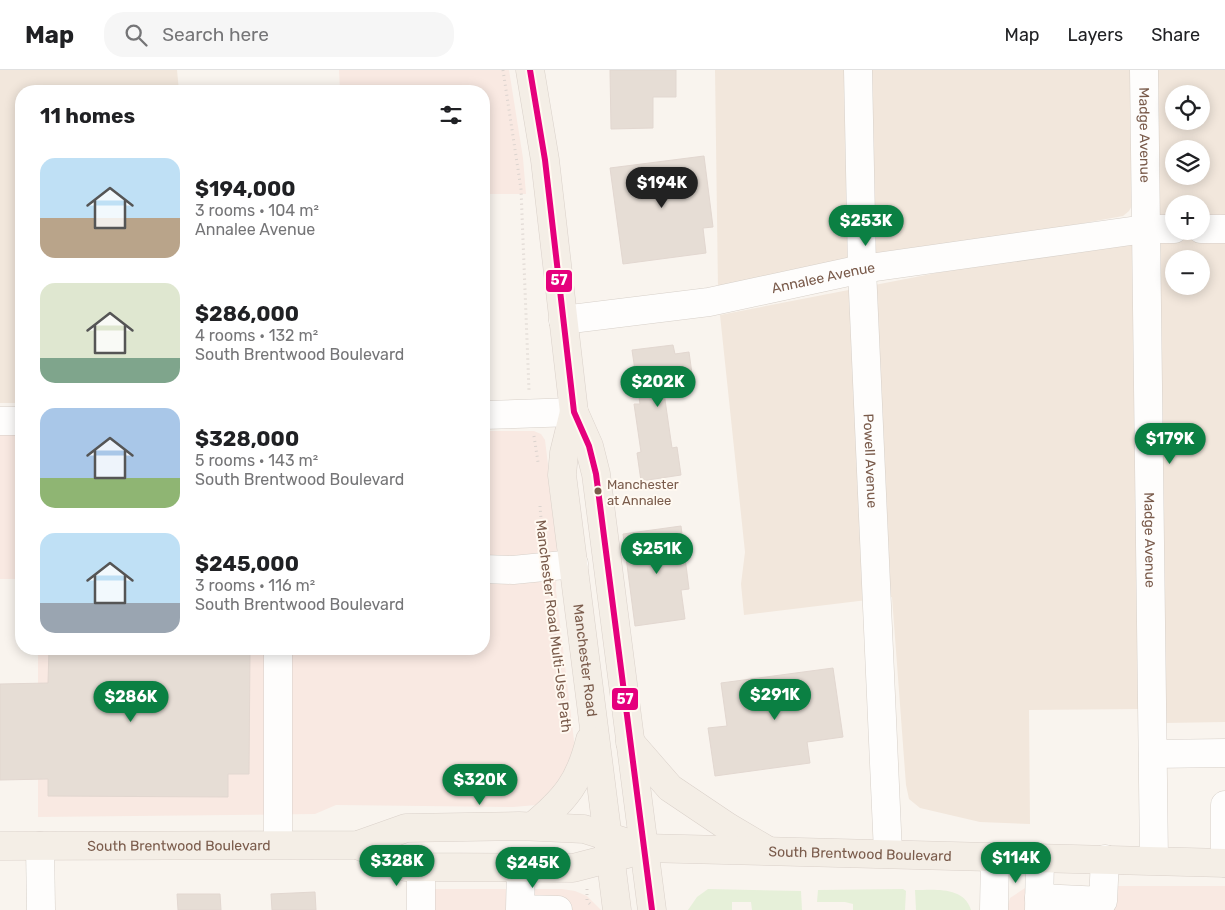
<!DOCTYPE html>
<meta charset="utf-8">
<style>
:root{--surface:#fff;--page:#f6f6f6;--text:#202124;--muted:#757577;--line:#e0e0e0;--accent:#0b8043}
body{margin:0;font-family:Rubik,sans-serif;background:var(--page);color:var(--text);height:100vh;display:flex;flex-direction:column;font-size:19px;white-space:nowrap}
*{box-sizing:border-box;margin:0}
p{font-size:16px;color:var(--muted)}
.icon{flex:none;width:28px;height:28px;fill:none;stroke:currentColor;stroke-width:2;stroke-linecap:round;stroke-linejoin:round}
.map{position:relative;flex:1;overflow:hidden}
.sheet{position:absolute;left:15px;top:15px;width:475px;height:570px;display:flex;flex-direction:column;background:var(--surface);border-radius:20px;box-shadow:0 2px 12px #0003}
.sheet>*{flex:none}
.controls{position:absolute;left:1165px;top:15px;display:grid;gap:10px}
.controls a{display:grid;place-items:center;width:45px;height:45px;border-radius:50%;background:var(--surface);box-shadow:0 2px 12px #0003;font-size:25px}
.price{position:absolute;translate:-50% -42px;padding:0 11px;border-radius:18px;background:var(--accent);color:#fff;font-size:16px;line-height:32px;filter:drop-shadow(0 1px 2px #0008)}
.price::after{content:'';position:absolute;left:50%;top:30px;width:15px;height:11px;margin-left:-8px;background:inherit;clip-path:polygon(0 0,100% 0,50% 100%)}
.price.active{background:#222;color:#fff}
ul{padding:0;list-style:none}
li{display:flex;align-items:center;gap:15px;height:125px;padding:0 25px}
li span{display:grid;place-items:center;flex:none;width:140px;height:100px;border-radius:15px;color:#555}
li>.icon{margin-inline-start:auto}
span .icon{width:60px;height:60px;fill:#fffc;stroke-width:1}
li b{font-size:21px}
h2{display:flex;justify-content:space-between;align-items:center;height:60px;padding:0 25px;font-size:21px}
header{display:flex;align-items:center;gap:30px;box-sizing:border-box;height:70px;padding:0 25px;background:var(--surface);border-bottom:1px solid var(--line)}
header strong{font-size:24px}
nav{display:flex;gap:28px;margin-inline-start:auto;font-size:18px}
.search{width:350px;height:45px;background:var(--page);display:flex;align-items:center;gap:12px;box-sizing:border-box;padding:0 18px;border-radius:20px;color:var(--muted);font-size:19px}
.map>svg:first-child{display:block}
</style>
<header>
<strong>Map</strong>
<div class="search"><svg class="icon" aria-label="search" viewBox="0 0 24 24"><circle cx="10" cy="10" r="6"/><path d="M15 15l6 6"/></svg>Search here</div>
<nav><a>Map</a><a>Layers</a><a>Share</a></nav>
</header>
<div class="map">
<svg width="1225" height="840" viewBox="0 0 1225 840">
<rect width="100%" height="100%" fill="#f9f4ee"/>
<!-- residential -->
<g fill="#f2e7dc" fill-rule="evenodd">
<path d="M 0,0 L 177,0 L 179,21 L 21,21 L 21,333 L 0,333 Z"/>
<path d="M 715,0 L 1131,0 L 1134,132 L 1129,141 L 1123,146 L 718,219 Z"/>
<path d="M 1154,0 L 1225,0 L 1225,652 L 1165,653 L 1140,639 L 1029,640 L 1030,754 L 980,752 L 920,738 L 909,729 L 906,715 L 892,527 L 744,545 L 741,514 L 745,482 L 720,245 L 1127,166 L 1157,167 ZM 1174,24 L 1201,24 L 1201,51 L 1174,51 ZM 1174,79 L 1201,79 L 1201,106 L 1174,106 ZM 1174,134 L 1201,134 L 1201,161 L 1174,161 ZM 1174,189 L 1201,189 L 1201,216 L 1174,216 Z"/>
</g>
<!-- commercial -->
<g fill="#f9e9e2">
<path d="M 339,0 L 509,0 L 523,88 L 526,124 L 484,124 L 484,21 L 340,21 Z"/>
<path d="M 484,361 L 534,361 L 541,364 L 545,370 L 557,468 L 556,520 L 575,679 L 574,693 L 547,730 L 536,735 L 513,737 L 336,735 L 315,744 L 38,747 L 38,579 L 484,579 Z"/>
<path d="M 21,364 L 21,509 L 0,509 L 0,365 Z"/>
<path d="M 1028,816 L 1225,816 L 1225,840 L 1006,840 L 1010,828 Z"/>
<path d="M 435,819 L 562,819 L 575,821 L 587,826 L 601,840 L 430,840 L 430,828 Z"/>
</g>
<!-- green -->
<g fill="#e6f0d9">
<path d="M 708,819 L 801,821 L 802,840 L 752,840 L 751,832 L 732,832 L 732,840 L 688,840 L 697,827 Z"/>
<path d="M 903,819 L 906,821 L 905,840 L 853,840 L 853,834 L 845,832 L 817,832 L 818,820 Z"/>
<path d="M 915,820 C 934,820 964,816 971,840 L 916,840 Z"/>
</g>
<!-- building -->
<g fill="#e6ddd5" stroke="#e2d7d0">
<path d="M 610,0 L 676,0 L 676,27 L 653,27 L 653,58 L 611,59 Z"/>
<path d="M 704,86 L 713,157 L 703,158 L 706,183 L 623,194 L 610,98 Z"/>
<path d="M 673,275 L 675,284 L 689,282 L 693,311 L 663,316 L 672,378 L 677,377 L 681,405 L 641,411 L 637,383 L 641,382 L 634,334 L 640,334 L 632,280 Z"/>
<path d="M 681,456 L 689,519 L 681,520 L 685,549 L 635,556 L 623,464 Z"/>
<path d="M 49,579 L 250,579 L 249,704 L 228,704 L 228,727 L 48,726 L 48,709 L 0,710 L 0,614 L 48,613 Z"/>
<path d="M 833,598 L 843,667 L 807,672 L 810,693 L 715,706 L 708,658 L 727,656 L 721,613 Z"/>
<path d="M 315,822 L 316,840 L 272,840 L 271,824 Z"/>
<path d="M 177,824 L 220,824 L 221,840 L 178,840 Z"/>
</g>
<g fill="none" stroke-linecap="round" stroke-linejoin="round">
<defs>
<g id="minor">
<path id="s1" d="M 858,0 L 862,199 L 888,783"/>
<path id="s2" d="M 1144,0 L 1154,790"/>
<path d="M 1201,159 L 1225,159"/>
<path id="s3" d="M 563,250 L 709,232 L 862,199 L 1145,159 L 1174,159"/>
<path d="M 484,345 L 574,342"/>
<path d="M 0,351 L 21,351"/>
<path d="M 484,499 L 513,500 L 574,494"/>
<path d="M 278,579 L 278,774"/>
<path d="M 1153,684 L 1225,683"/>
<path d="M 40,776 L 41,840"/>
<path d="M 1225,793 L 1225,735"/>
<path d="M 521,798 L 520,839 L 558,840"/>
<path d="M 1039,828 L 1103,831 L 1105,789"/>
<path d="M 421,840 L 421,797"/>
<path d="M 994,840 L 995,787"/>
<path d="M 1039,840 L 1040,788"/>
</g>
<g id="major">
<path d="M 530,0 L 545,90 L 574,342 L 589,376 L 596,404 L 652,840"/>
<path id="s4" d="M 574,342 L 564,383 L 562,405 L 617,840"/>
<path d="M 630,672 L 670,718 L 728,757 L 767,780"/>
<path d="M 533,756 C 566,729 580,711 590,670"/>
<path d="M 358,775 L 406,797 L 573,798 L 627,784"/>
<path id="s5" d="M 0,776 L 358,775 L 406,758 L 519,756 L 584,759 L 644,778 L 1225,793"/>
</g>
</defs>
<!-- minor casing -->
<use href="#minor" stroke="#d7d0c9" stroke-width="29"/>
<!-- major casing -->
<use href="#major" stroke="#dad1ca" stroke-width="29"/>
<!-- path -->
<g stroke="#dbd3ce" stroke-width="3" stroke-dasharray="1 4" stroke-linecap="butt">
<path d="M 503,0 L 521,119 L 529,320"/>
<path d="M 534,366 L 538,392"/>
<path d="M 540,436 L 543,474"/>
<path d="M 549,520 L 568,663"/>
<path d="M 587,819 L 587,831 L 592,836"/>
</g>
<!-- minor -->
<use href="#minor" stroke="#fefdfc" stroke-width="28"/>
<!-- major -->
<use href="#major" stroke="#f4eee6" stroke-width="28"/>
<defs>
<path id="bus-1" d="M 530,0 L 545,90 L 574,342 L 589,376 L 596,404 L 652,840"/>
</defs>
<!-- bus-1 casing -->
<use href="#bus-1" stroke="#fff9f1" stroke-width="10"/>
<!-- bus-1 -->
<use href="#bus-1" stroke="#e5007d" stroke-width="6"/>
</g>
<!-- markers -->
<circle fill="#7a5b4b" stroke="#fff9f1" stroke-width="2" cx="598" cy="421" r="4.5"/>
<g text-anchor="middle" stroke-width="4" stroke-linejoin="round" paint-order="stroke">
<!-- bus labels -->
<g font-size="13" fill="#7a5b4b" stroke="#fff9f1" text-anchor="start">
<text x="607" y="419">Manchester<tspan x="607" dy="16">at Annalee</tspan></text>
</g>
<!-- street labels -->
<g font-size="14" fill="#7a5b4b" stroke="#fff9f1">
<text dy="5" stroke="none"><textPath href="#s2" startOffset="65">Madge Avenue</textPath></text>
<text dy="5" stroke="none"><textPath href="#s3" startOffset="264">Annalee Avenue</textPath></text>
<text dy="5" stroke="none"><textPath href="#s1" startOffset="391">Powell Avenue</textPath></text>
<text dy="5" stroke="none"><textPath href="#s2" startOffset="470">Madge Avenue</textPath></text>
<text transform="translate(554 556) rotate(83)" y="5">Manchester Road Multi-Use Path</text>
<text dy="5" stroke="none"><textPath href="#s4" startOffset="251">Manchester Road</textPath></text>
<text dy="5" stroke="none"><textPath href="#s5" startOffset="179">South Brentwood Boulevard</textPath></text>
<text dy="5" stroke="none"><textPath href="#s5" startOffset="866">South Brentwood Boulevard</textPath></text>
</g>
</g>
<g stroke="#fff9f1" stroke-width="2">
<rect x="545" y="199" width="28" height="24" rx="5" fill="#e5007d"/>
<rect x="611" y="617" width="28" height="24" rx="5" fill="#e5007d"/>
</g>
<g font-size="14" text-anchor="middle" font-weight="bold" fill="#fff">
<text x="559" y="215">57</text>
<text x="625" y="634">57</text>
</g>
</svg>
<div class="controls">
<a><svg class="icon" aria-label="locate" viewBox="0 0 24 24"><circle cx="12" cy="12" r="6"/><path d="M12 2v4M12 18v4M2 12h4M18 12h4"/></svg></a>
<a><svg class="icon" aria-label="layers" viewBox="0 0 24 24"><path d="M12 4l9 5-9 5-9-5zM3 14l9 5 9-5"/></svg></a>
<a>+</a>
<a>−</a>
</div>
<b class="price active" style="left:662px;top:139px">$194K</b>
<b class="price" style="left:866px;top:177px">$253K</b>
<b class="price" style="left:658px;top:338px">$202K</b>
<b class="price" style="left:1170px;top:395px">$179K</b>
<b class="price" style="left:657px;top:505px">$251K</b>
<b class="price" style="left:775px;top:651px">$291K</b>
<b class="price" style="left:131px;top:653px">$286K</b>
<b class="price" style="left:480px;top:736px">$320K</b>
<b class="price" style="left:1016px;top:814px">$114K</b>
<b class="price" style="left:397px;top:817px">$328K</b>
<b class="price" style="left:533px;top:819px">$245K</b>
<section class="sheet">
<h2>11 homes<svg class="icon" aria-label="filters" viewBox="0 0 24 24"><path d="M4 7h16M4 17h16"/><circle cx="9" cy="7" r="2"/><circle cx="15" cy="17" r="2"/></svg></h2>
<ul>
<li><span style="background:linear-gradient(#bfe0f5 60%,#b9a48a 0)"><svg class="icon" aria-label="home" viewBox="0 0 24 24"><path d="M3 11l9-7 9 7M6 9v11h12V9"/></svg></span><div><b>$194,000</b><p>3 rooms · 104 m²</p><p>Annalee Avenue</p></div></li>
<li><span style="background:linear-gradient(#dfe7d0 75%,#7fa58c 0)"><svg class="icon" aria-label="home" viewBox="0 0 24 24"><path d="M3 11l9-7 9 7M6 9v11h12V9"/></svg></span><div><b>$286,000</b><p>4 rooms · 132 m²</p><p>South Brentwood Boulevard</p></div></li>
<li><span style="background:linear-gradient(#a9c7e8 70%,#8fb573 0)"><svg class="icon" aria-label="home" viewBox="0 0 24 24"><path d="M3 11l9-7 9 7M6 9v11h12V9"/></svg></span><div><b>$328,000</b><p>5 rooms · 143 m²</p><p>South Brentwood Boulevard</p></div></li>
<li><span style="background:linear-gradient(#bfe0f5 70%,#9aa5b1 0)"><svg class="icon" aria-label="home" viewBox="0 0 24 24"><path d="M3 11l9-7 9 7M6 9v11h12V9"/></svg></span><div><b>$245,000</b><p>3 rooms · 116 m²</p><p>South Brentwood Boulevard</p></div></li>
</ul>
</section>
</div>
